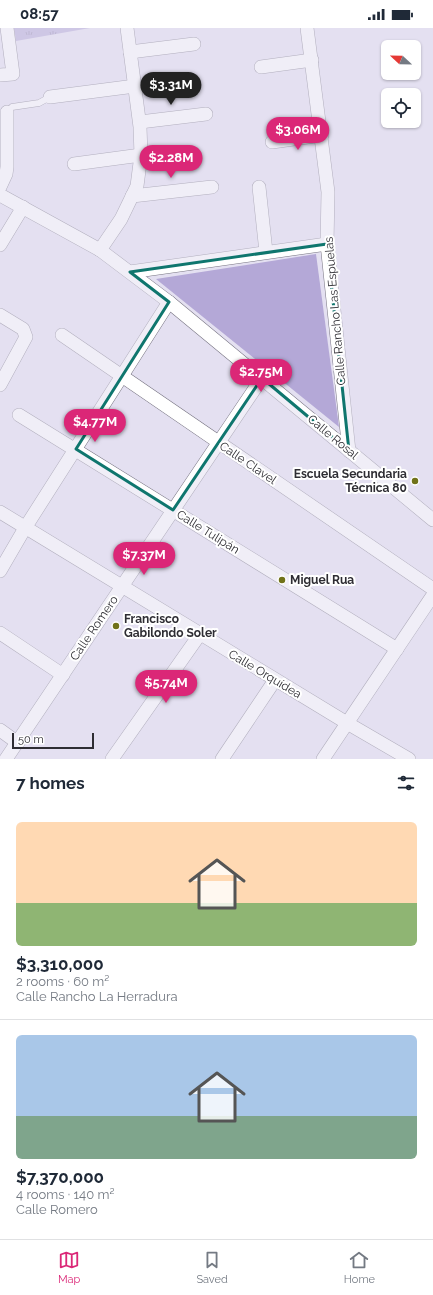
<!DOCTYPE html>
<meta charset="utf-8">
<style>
:root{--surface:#fff;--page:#f6f6f7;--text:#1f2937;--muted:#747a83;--line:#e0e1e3;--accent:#db2777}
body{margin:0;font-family:Raleway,sans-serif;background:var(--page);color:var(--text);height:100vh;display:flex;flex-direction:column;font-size:15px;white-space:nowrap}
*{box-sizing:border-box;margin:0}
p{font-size:13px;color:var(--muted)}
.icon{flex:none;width:22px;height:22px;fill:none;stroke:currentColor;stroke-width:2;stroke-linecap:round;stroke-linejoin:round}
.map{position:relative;height:731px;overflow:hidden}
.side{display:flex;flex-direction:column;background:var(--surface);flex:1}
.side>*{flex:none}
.needle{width:26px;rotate:292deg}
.controls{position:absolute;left:381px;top:12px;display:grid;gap:8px}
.controls a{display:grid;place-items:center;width:40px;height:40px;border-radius:6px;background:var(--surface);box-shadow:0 1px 3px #0004;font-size:20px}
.scale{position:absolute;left:12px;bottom:10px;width:82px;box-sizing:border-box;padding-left:4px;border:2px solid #2e2d33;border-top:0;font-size:11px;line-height:14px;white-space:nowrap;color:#2e2d33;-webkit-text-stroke:3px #fff;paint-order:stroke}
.price{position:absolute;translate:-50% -34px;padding:0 9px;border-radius:14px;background:var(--accent);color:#fff;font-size:13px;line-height:26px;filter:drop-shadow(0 1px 2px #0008)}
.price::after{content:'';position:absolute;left:50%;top:24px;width:12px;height:9px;margin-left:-6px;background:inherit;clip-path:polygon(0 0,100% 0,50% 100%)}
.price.active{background:#222;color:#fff}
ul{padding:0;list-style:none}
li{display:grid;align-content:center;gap:8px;height:212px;padding:0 16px}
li+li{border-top:1px solid var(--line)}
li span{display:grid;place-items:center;height:124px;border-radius:6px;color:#555}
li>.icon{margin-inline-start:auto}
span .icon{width:72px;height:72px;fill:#fffc;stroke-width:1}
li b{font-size:17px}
h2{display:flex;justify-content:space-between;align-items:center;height:48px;padding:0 16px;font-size:17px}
.status{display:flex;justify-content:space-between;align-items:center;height:28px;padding:0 20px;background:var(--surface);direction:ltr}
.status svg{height:11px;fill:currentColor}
.tabs{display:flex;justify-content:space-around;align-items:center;height:56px;border-top:1px solid var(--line);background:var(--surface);font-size:11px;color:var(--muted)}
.tabs a{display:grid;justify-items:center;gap:2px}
.tabs .active{color:var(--accent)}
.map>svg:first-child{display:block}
</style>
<div class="status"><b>08:57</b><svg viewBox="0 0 49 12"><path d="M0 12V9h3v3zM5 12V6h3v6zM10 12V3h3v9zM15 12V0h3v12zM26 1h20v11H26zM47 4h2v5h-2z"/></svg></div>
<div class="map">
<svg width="433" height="731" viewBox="0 0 433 731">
<defs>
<pattern id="grass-tufts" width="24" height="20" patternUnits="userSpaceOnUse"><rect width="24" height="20" fill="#b4a8d7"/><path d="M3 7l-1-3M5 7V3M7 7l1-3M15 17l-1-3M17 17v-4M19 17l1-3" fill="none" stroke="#9389af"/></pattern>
</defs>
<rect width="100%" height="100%" fill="#e4e0f1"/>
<!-- grass -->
<path fill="url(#grass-tufts)" d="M 14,0 L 90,0 L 16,13 Z"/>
<!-- park -->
<path fill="#b4a8d7" d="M 316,226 L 339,399 L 156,251 Z"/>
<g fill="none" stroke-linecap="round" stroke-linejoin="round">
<defs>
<path id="lane" d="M 7,84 L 12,79 L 39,75 L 50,69"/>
<g id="street">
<path d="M 307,0 L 328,164 L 327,216 L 349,423"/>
<path d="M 130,24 L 194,16"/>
<path d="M 261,39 L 312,32"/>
<path d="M 0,47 L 13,46 L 7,0"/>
<path d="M 50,69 L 135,58"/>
<path d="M 140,94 L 206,86"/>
<path d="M 272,114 L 322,107"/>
<path d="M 74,136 L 141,127"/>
<path d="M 0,159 L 6,146 L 7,139 L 7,84"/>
<path d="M 259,159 L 266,224"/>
<path d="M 0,167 L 100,222 L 169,274 L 433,492"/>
<path d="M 132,168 L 212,159"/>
<path d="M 0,217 L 23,179"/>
<path d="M 100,222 L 121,191 L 137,158 L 141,127 L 140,99 L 127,0"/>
<path d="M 130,244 L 327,216"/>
<path d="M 0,287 L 23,301 L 26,309 L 0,357"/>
<path d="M 62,307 L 433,561"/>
<path d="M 19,387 L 397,621"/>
<path d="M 0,484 L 347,695 L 409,731"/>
<path d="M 0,543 L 25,500 L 169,274"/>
<path d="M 0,605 L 63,647"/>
<path d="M 0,702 L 18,715"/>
<path d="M 6,731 L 262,350"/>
<path d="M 112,731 L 200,606"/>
<path d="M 222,731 L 275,652"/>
<path d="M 323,731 L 433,567"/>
</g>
</defs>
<!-- lane casing -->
<use href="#lane" stroke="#777482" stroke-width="7"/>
<!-- street casing -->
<use href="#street" stroke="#777482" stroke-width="14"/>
<!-- lane -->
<use href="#lane" stroke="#fff" stroke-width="6"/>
<!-- street -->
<use href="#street" stroke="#fff" stroke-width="13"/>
</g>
<!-- marked area -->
<path d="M0 0H433V731H0ZM 327,216 L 349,423 L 262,350 L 173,482 L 76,421 L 169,274 L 130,244 Z" fill="#e4e0f1" fill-opacity=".55" fill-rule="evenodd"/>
<path fill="none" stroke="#0f766e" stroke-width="3" stroke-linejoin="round" d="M 327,216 L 349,423 L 262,350 L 173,482 L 76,421 L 169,274 L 130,244 Z"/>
<!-- markers -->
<g fill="#707218" stroke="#fff" stroke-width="1.5">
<circle cx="415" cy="453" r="4"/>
<circle cx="282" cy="552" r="4"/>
<circle cx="116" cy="598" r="4"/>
</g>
<g text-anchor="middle" stroke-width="4" stroke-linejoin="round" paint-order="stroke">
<!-- street labels -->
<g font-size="12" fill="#2e2d33" stroke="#fff">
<text transform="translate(335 283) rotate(-95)" y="4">Calle Rancho Las Espuelas</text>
<text transform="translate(333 409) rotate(40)" y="4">Calle Rosal</text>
<text transform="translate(248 435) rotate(34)" y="4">Calle Clavel</text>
<text transform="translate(208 504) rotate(32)" y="4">Calle Tulipán</text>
<text transform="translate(94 600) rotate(-56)" y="4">Calle Romero</text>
<text transform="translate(265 646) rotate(31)" y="4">Calle Orquídea</text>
</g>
<!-- poi labels -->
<g font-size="12" font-weight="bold" fill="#2e2d33" stroke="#fff" text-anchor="start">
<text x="407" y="450" text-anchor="end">Escuela Secundaria<tspan x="407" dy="14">Técnica 80</tspan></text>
<text x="290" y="556">Miguel Rua</text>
<text x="124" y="595">Francisco<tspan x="124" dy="14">Gabilondo Soler</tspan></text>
</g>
</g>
</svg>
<div class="controls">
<a><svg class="needle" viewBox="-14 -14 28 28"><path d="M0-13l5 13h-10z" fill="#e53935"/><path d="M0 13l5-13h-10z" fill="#747a83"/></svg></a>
<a><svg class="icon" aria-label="locate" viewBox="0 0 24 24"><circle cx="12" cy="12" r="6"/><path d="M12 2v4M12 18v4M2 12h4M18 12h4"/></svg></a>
</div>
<div class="scale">50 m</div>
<b class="price active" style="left:171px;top:78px">$3.31M</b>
<b class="price" style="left:298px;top:123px">$3.06M</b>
<b class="price" style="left:171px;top:151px">$2.28M</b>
<b class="price" style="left:261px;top:365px">$2.75M</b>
<b class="price" style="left:95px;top:415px">$4.77M</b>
<b class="price" style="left:144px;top:548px">$7.37M</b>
<b class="price" style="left:166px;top:676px">$5.74M</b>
</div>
<section class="side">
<h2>7 homes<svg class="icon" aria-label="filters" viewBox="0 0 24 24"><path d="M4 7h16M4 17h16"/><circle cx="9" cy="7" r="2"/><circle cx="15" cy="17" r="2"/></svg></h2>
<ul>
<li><span style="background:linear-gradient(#ffd9b3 65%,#8fb573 0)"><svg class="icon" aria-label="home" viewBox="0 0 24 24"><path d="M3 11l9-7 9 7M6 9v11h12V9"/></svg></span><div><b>$3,310,000</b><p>2 rooms · 60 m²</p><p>Calle Rancho La Herradura</p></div></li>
<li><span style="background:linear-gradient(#a9c7e8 65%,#7fa58c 0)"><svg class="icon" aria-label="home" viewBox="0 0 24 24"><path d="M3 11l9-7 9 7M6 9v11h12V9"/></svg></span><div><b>$7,370,000</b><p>4 rooms · 140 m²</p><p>Calle Romero</p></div></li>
</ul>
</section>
<nav class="tabs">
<a class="active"><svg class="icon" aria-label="map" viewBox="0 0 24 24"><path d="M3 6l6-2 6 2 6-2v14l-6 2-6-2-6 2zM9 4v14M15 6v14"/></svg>Map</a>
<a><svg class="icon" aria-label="saved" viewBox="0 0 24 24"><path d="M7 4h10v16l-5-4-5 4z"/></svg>Saved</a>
<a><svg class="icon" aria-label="home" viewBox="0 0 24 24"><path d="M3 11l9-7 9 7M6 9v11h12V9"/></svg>Home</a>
</nav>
